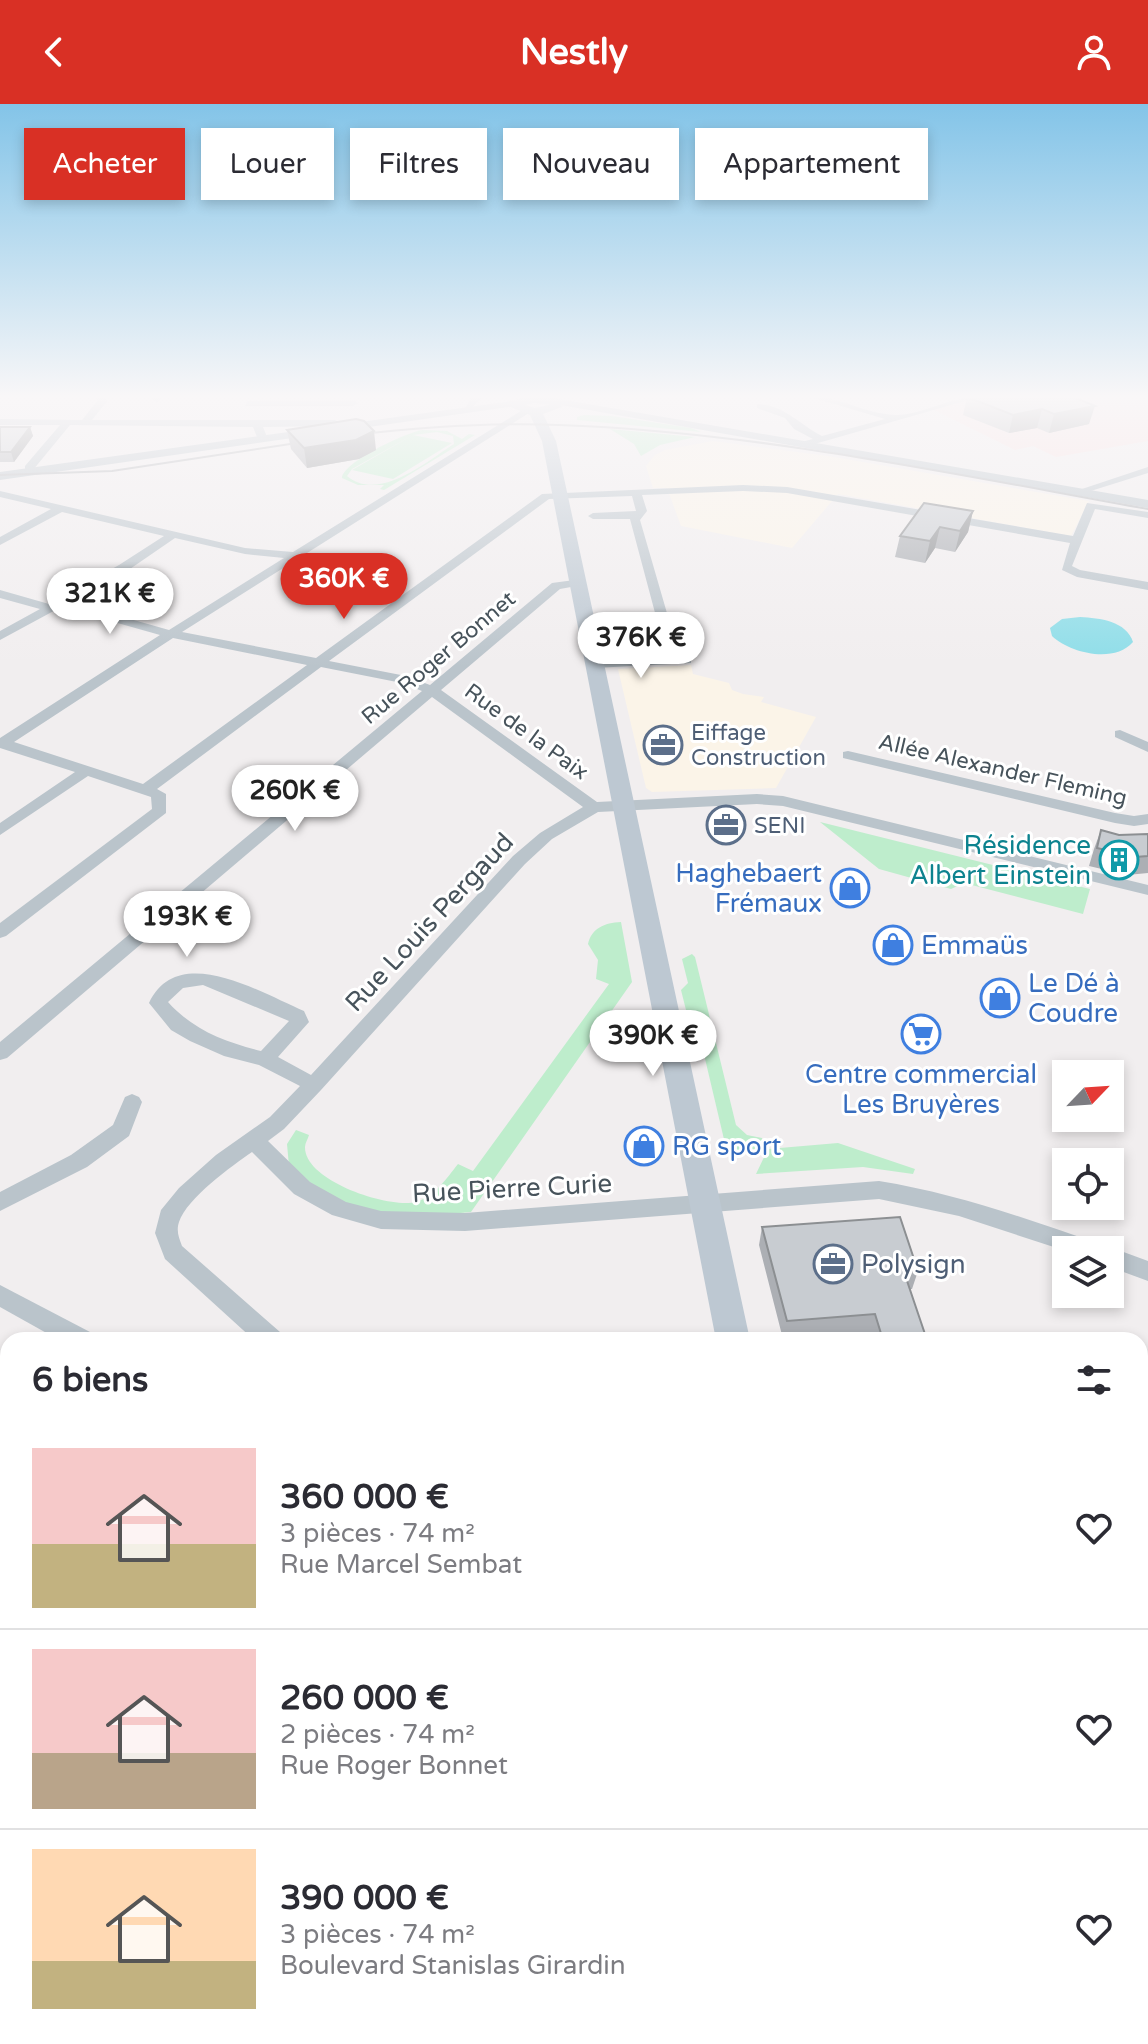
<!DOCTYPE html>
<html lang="fr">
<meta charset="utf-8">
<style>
:root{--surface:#fff;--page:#f2f2f3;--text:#2b2b33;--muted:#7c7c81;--line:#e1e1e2;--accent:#d93025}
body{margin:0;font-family:"Varela Round",sans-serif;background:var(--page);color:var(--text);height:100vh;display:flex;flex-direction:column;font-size:30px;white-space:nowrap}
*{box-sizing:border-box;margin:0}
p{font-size:26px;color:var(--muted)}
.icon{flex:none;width:44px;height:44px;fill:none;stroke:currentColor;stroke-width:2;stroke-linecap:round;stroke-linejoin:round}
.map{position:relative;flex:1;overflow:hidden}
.sheet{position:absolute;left:0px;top:1228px;width:1148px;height:712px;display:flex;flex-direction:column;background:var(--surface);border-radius:24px 24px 0 0;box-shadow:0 4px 12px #0003}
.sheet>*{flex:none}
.guide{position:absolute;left:24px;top:24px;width:1100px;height:72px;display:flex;gap:16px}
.needle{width:52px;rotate:65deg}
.controls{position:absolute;left:1052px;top:956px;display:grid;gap:16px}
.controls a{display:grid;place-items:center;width:72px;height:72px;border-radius:0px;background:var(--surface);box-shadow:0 4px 12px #0003;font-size:40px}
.price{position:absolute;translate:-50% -68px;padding:0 18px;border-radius:28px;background:#fff;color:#222;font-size:26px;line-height:52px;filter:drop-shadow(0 2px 4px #0008)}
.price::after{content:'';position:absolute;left:50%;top:48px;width:24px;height:18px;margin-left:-12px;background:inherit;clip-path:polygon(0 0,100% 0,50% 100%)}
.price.on{background:var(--accent);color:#fff}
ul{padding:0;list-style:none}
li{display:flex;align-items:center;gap:24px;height:200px;padding:0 32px}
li+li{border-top:2px solid var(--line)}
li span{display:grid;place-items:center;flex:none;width:224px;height:160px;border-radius:0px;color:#555}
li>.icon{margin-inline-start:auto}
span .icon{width:96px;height:96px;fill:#fffc;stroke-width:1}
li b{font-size:34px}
h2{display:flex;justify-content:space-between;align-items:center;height:96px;padding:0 32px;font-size:34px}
.pill{padding:0 28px;border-radius:0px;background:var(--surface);box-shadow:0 4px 12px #0003;font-size:28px;line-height:72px}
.pill.on{background:var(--accent);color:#fff}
header{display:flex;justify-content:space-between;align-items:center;height:104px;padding:0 32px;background:var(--accent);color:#fff;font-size:36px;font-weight:700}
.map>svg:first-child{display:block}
</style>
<header><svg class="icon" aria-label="back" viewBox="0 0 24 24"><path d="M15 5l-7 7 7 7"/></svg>Nestly<svg class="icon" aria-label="person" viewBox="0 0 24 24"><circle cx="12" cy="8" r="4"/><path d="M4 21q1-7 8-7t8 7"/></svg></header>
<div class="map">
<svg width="1148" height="1940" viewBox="0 0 1148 1940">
<rect width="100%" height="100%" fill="#f1eeef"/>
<!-- commercial -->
<g fill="#fbf4e8">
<path d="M 713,337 L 828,352 L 1089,397 L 1071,432 L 838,390 L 792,444 L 681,422 L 667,384 L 653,384 L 646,362 L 655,351 L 665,346 Z"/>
<path d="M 691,561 L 693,570 L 729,579 L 732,586 L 743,590 L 764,593 L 761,598 L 816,613 L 776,684 L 652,688 L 646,684 L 618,565 Z"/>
</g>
<!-- medical -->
<path fill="#fadfdf" d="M 988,291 L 1148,291 L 1148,337 L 1056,353 L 1033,342 L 1015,346 L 934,306 Z"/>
<!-- green -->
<g fill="#beedcc" fill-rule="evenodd">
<path d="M 584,311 L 612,312 L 691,324 L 701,328 L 577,316 L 577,313 Z"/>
<path d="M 610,325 L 695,333 L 660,341 L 641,352 L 634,340 Z"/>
<path d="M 422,326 L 447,327 L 462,335 L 469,330 L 475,331 L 384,386 L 380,385 L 384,381 L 358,381 L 342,374 C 343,358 405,329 422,326 ZM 437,328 L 453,332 L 454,340 C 427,357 379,399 347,372 L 352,365 L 413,331 L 352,366 L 393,375 L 452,339 L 413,331 Z"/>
<path d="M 820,718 L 1090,785 L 1083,810 L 964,779 L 951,785 L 879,765 Z"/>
<path d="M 621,818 L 632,878 L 471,1108 C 422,1113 369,1116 324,1089 C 312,1082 301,1070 289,1062 L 287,1040 L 296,1026 L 309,1031 C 308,1035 305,1039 305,1043 C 304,1077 389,1105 416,1098 C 435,1092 446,1075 458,1060 L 473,1067 L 609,880 L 596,875 L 598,856 L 588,840 C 592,824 604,819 621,818 Z"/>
<path d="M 692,850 L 695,853 L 736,1021 L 747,1031 L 762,1034 L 764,1044 L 727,1048 L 698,925 L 689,918 L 681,886 L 688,879 L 682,855 Z"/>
<path d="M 838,1039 L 915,1065 L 913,1070 L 863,1063 L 756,1070 L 768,1045 Z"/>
<path d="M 358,1932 L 589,1932 L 589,1940 L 292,1940 Z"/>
</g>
<!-- water -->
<path fill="#8ddde8" d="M 1080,513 C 1100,514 1126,517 1133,538 C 1114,560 1070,549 1052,532 L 1050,524 L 1062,515 Z"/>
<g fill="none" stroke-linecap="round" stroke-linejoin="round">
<!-- minor -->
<g fill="#bac4cb" fill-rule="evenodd">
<path d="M 92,291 L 103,291 L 108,296 L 92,316 L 335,316 L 340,319 L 335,322 L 263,323 L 267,333 L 262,336 L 257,333 L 253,323 L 70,321 L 33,366 L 25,366 L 25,362 L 60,321 L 0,321 L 0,315 L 82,316 L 98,296 Z"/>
<path d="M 156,291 L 167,291 L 157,298 L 152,295 Z"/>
<path d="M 474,291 L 484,291 L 469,307 L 463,307 Z"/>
<path d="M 804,291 C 836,291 865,310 895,311 C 919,312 955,291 986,291 L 804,343 L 801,338 L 813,335 L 794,325 L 785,314 L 757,304 L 757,300 C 783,300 800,321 822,332 L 885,315 Z"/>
<path d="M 248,297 L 353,296 L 358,299 L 353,302 L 245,302 Z"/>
<path d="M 524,305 L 532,307 L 182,528 L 316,554 L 542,390 L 743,381 L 787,383 L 1073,432 L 1087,399 L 1148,408 L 1148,414 L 1095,405 L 1072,462 L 1080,466 L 1148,478 L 1148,486 L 1077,473 L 1062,466 L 1070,439 L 787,389 L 743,387 L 642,391 L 647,407 L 640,416 L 671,523 L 665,527 L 587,531 L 581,527 L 582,524 L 658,520 L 630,415 L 593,415 L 588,412 L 593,409 L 636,407 L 632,392 L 549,395 L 329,557 L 406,572 L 430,581 L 552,479 L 582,475 L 582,481 L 560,485 L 441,586 L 597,698 L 757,690 L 783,692 L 1148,781 L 1148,791 L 783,702 L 757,700 L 598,708 L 552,735 L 525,760 L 321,986 L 284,1025 L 268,1037 L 310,1078 L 346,1098 L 381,1107 L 465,1109 L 879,1077 C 954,1089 1025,1114 1097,1139 L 1100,1146 L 1066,1147 L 959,1112 L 879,1095 L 465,1127 L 381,1125 L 332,1111 L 294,1090 L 252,1048 C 232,1062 187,1094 179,1118 C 176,1127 179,1134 182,1142 L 280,1228 L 283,1236 L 254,1236 L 165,1155 L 155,1129 L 161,1106 L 179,1084 L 216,1051 L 270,1013 L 300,982 L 259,961 L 224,952 L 190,937 L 171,926 L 149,899 C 178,837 261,889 304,907 L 309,918 L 278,953 L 311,971 L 513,752 L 540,729 L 583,703 L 432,593 L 7,954 L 0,956 L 0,938 L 422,587 L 402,579 L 321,563 L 157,685 L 166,690 L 166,709 L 6,832 L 0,834 L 0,819 L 152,705 L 151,693 L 88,672 L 0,731 L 0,719 L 75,668 L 0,644 L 0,634 L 160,531 L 61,503 L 0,536 L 0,527 L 40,505 L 0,494 L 0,486 L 49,500 L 119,461 L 164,432 L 62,408 L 0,441 L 0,433 L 51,405 L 0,393 L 0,387 L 245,444 L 293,448 ZM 175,434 L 245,450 L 284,454 L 169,526 L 70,498 L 127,467 ZM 173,534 L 307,561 L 143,680 L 14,638 ZM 203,881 L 289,917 L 261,947 C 225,938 193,926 168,898 L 183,884 Z"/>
<path d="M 1148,363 L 1148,369 L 1078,391 L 1073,388 Z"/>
<path d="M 686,552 L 691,553 L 691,559 L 594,564 L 587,560 L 594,556 Z"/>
<path d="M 1120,626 L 1148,638 L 1148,648 L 1115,633 L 1115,627 Z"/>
<path d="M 848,647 L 1115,709 L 1134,712 L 1148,710 L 1148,720 L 1134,722 L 1115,719 L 843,654 L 843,648 Z"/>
<path d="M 132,990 L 139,993 L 142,998 L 129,1032 L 87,1063 L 0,1107 L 0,1088 L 71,1051 L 113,1021 L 125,993 Z"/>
<path d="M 1110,1143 L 1148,1157 L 1148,1177 L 1110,1163 L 1110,1146 L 1102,1146 Z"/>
<path d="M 0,1181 L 90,1228 L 93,1236 L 59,1236 L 0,1203 Z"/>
<rect x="1140" y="1847" width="8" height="34"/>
</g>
<!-- tertiary -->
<g fill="#bac4cb" fill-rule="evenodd">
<path d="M 553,294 L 1148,396 L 1148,404 L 549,299 L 549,295 Z"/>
<path d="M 519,296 L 523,297 L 523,301 L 0,376 L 0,368 Z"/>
</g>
<!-- secondary -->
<g fill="#bdc8d2" fill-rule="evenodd">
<path d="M 532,291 L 558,294 L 562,303 L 543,310 L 556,337 L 750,1236 L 716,1236 L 542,337 L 530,311 L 511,303 L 514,296 ZM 533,299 L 548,300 L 549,301 L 535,304 L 525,301 Z"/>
<path d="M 852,1932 L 902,1932 L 903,1940 L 853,1940 Z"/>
</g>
<!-- tram -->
<g stroke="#b1b4b8" stroke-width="2">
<path d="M 353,331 C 422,323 490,318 559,321 C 757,328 953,370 1148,405"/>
<path d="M 0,371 L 112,367 L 310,337"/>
</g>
</g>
<!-- wall -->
<g fill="#acafb4">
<path d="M 1069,291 L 1089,320 L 1049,329 L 1037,324 L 1009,329 L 963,311 L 967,293 Z"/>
<path d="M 0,323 L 30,323 L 33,332 L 14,358 L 0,358 Z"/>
<path d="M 287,326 L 376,346 L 359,355 L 307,364 L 291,345 Z"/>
<path d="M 973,407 L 968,428 L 955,448 L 935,444 L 925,459 L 895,453 L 900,432 Z"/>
<path d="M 1101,726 L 1119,731 L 1148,730 L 1148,769 L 1127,771 L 1089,762 L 1094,745 Z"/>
<path d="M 762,1123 L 918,1167 L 912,1185 L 910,1185 L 927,1236 L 872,1236 L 869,1228 L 783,1235 L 759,1141 Z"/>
<path d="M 1140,1491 L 1148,1513 L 1148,1597 L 1140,1597 Z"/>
<rect x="1140" y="1704" width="8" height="76"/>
</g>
<!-- shaded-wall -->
<g fill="#8c8f92">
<path d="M 1095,302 L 1089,320 L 1049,329 L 1054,310 Z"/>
<path d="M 1042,305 L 1037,324 L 1009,329 L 1013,311 Z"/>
<path d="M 30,323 L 33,332 L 14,358 L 11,348 Z"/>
<path d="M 374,327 L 376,346 L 359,355 L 307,364 L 304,344 Z"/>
<path d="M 973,407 L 968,428 L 955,448 L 960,427 Z"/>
<path d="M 940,423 L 935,444 L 925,459 L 930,437 Z"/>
</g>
<!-- building -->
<g fill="#c8ccd1" stroke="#8c8f92" stroke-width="2">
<path d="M 977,291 L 1069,291 L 1095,302 L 1054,310 L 1042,305 L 1013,311 L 967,293 Z"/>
<path d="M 356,315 L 364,317 L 374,327 L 356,336 L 304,344 L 287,326 Z"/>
<path d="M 0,323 L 30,323 L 11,348 L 0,348 Z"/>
<path d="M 924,399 L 973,407 L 960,427 L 940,423 L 930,437 L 900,432 Z"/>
<path d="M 1101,726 L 1119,731 L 1148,730 L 1148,752 L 1135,753 L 1097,744 Z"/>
<path d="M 900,1113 L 918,1167 L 904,1168 L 927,1236 L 883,1236 L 875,1210 L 787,1217 L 762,1123 Z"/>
<path d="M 1140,1491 L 1148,1513 L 1148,1586 L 1140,1586 Z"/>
<rect x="1140" y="1704" width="8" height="70"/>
</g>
<!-- sky -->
<linearGradient id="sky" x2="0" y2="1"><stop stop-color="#83c4e8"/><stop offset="0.52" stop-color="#f9f7f8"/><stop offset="1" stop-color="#f9f7f8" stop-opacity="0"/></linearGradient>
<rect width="1148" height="563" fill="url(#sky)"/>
<!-- icons -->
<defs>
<symbol id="office-ring" viewBox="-11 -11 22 22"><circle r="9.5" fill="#fff" stroke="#5c6f8a" stroke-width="1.5"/><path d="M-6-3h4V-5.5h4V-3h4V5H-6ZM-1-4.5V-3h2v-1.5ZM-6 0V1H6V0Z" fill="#5c6f8a"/></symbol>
<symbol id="building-ring" viewBox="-11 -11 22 22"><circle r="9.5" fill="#fff" stroke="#0f9aa8" stroke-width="1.5"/><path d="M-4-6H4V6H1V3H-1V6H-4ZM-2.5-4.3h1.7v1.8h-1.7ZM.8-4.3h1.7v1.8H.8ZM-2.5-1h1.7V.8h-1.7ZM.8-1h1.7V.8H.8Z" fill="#0f9aa8"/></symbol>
<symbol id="shop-ring" viewBox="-11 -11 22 22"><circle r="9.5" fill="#fff" stroke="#3f7fe0" stroke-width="1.5"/><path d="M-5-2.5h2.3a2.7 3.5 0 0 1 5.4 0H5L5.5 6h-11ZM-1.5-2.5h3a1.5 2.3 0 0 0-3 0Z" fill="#3f7fe0"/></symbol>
<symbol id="supermarket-ring" viewBox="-11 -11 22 22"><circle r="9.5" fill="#fff" stroke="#3f7fe0" stroke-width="1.5"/><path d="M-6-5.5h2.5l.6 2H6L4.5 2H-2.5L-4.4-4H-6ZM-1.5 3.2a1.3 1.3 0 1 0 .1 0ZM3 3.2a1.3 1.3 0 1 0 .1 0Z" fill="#3f7fe0"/></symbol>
</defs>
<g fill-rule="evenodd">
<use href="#office-ring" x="641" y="619" width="44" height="44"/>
<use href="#office-ring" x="704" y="699" width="44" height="44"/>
<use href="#building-ring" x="1097" y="734" width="44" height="44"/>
<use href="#shop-ring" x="828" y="762" width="44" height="44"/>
<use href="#shop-ring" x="871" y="819" width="44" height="44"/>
<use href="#shop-ring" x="978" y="872" width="44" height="44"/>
<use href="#supermarket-ring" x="899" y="908" width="44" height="44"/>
<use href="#shop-ring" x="622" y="1020" width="44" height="44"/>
<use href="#office-ring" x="811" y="1138" width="44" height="44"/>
</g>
<g text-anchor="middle" stroke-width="6" stroke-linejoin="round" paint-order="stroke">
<!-- far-street labels -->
<g font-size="22" fill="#47535b" stroke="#fff">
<text transform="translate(438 553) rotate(-40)" y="8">Rue Roger Bonnet</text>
<text transform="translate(527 627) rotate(36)" y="8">Rue de la Paix</text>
<text transform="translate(1003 665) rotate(13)" y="8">Allée Alexander Fleming</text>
</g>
<!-- far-service labels -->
<g font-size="22" fill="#4e5e75" stroke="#fff" text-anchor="start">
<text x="691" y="636">Eiffage<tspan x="691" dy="25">Construction</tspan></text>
<text x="754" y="729">SENI</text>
</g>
<!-- culture labels -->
<g font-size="26" fill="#0d838f" stroke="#fff" text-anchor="end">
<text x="1091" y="750">Résidence<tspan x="1091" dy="30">Albert Einstein</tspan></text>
</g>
<!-- shop labels -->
<g font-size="26" fill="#366cbe" stroke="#fff" text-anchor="start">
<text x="822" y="778" text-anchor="end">Haghebaert<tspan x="822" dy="30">Frémaux</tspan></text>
<text x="921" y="850">Emmaüs</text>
<text x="1028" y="888">Le Dé à<tspan x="1028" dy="30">Coudre</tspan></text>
<text x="921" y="979" text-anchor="middle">Centre commercial<tspan x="921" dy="30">Les Bruyères</tspan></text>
<text x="672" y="1051">RG sport</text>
</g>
<!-- street labels -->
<g font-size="26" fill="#47535b" stroke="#fff">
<text transform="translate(429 818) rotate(-47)" y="9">Rue Louis Pergaud</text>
<text transform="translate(512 1084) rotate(-3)" y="9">Rue Pierre Curie</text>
</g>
<!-- service labels -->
<g font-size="26" fill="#4e5e75" stroke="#fff" text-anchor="start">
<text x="861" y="1169">Polysign</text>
</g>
</g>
</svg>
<div class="controls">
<a><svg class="needle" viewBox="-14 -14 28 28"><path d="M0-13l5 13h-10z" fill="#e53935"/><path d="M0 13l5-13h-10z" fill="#7c7c81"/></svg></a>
<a><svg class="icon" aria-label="locate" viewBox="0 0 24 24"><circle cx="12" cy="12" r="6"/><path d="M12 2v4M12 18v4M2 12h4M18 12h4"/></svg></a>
<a><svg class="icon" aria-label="layers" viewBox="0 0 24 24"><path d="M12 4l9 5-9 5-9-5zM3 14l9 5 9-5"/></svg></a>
</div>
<b class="price on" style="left:344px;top:517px">360K €</b>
<b class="price" style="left:110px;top:532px">321K €</b>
<b class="price" style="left:641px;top:576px">376K €</b>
<b class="price" style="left:295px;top:729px">260K €</b>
<b class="price" style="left:187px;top:855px">193K €</b>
<b class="price" style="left:653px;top:974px">390K €</b>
<div class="guide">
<a class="pill on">Acheter</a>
<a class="pill">Louer</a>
<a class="pill">Filtres</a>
<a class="pill">Nouveau</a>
<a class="pill">Appartement</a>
</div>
<section class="sheet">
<h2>6 biens<svg class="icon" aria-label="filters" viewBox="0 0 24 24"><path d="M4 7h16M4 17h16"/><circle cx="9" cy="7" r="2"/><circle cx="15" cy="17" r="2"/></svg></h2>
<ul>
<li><span style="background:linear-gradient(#f6c9c9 60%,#c2b280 0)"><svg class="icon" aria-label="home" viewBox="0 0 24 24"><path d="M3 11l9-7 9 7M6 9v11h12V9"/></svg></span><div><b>360 000 €</b><p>3 pièces · 74 m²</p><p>Rue Marcel Sembat</p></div><svg class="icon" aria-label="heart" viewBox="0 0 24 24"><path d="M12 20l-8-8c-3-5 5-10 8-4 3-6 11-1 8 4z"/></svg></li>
<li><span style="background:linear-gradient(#f6c9c9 65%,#b9a48a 0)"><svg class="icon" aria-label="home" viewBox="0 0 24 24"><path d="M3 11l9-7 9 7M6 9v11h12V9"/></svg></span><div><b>260 000 €</b><p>2 pièces · 74 m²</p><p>Rue Roger Bonnet</p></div><svg class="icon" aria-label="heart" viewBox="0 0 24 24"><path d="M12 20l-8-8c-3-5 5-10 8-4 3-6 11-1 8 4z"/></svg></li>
<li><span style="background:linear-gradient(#ffd9b3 70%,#c2b280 0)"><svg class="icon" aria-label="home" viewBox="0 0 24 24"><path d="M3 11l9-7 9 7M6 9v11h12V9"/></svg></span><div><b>390 000 €</b><p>3 pièces · 74 m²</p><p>Boulevard Stanislas Girardin</p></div><svg class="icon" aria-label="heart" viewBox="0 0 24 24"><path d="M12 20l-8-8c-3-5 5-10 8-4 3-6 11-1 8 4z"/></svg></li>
</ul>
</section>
</div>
